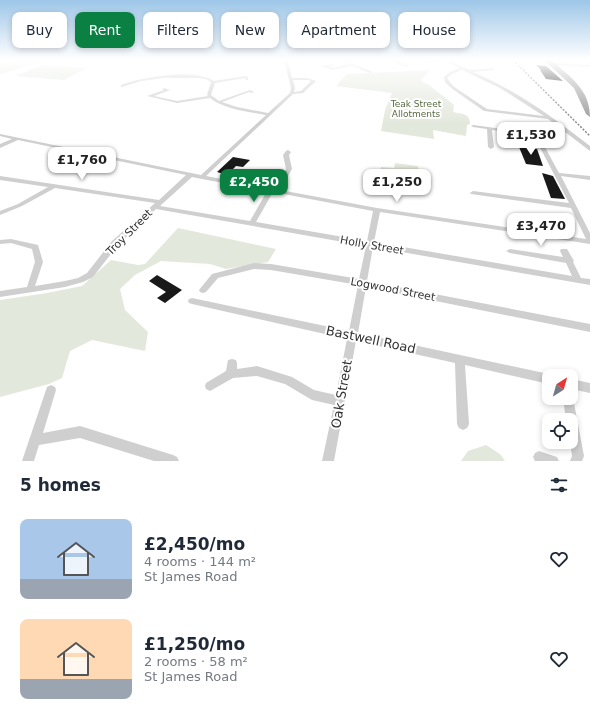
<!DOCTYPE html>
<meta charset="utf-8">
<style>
:root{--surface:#fff;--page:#f6f6f7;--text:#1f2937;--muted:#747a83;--accent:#0b8043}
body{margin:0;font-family:"DejaVu Sans",sans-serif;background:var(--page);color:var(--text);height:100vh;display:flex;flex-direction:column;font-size:15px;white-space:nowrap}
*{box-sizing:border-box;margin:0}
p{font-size:13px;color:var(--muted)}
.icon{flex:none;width:22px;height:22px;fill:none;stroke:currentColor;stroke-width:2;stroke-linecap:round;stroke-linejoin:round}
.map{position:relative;height:461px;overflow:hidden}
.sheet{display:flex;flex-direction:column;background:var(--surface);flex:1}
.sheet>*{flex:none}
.hud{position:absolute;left:12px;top:12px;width:566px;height:36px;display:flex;gap:8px}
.needle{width:26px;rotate:37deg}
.controls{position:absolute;left:542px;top:369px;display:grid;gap:8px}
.controls a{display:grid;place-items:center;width:36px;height:36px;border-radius:8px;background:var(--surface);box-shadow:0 2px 6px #0003;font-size:20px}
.price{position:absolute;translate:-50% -34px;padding:0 9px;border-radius:8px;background:#fff;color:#222;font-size:13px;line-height:26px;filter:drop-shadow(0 1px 2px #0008)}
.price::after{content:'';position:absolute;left:50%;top:24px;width:12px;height:9px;margin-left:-6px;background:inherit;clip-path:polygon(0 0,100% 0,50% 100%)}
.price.on{background:var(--accent);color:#fff}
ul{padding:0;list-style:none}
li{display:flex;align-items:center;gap:12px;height:100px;padding:0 20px}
li span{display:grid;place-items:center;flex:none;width:112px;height:80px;border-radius:8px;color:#555}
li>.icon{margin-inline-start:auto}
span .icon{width:48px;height:48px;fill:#fffc;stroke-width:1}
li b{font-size:17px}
h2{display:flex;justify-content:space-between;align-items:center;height:48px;padding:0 20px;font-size:17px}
.chip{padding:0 14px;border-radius:8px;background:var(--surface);box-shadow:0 2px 6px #0003;font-size:14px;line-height:36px}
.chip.on{background:var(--accent);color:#fff}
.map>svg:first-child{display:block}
</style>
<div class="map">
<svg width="590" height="461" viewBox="0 0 590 461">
<rect width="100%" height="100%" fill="#fff"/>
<!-- green -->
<g fill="#e3e8dc">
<path d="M 17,60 L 50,60 L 0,74 L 0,65 Z"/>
<path d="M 41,65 L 87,68 L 64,80 L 15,76 Z"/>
<path d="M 430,70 L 421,80 L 422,82 L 429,85 L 454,105 L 453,112 C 462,114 470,113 470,124 L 467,125 L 466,136 L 433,130 L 434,139 L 381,131 L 385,110 L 392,93 L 336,86 L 347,74 Z"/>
<path d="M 395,163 L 418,166 L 418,171 L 398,169 L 397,178 L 379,176 L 381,167 L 394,168 Z"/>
<path d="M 178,228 L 276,249 L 268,262 L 226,269 L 210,264 L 161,261 L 135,275 L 120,289 L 125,310 L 148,332 L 145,351 L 92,340 L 70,351 L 62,378 L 49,384 L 0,397 L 0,300 L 47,293 L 82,286 L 111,260 L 138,265 L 145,264 Z"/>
<path d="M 486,445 L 500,454 L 505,461 L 461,461 L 468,451 Z"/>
</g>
<!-- building -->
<g fill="#191919">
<path d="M 536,65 L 546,66 L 563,81 L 546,79 L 540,70 L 541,70 Z"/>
<path d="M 519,147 L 537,149 L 543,166 L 526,164 Z"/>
<path d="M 233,157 L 250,160 L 243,167 L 236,166 L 227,175 L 217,172 Z"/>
<path d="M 542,173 L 553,176 L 565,199 L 551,198 Z"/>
<path d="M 157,275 L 182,290 L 165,303 L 157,298 L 166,292 L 149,281 Z"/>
</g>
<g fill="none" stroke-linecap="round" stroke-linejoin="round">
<!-- street -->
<g fill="#cfcfcf" fill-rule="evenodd">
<path d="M 86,60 L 108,60 L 106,61 L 88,61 Z"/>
<path d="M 284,60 L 288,60 L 292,78 L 307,78 L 316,81 L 303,93 L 293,94 L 206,176 L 274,189 L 286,169 L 283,155 L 286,151 L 288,150 L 291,152 L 289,155 L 292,169 L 280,190 L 377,208 L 586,239 L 571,208 L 471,194 L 470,193 L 473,191 L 569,203 L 534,136 L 492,130 L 494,147 L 491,149 L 488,147 L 487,129 L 473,127 L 471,126 L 473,125 L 532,133 L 529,126 L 533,125 L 559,173 L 590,176 L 590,180 L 561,176 L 590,233 L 590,244 L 380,212 L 374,242 L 572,276 L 566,263 L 510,253 L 506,251 L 510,249 L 563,257 L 560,251 L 561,249 L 567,249 L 574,261 L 573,262 L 581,278 L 590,279 L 590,285 L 373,247 L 367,281 L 590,324 L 590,332 L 366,287 L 358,333 L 549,374 L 553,376 L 549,376 L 549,384 L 465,365 L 469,424 L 467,428 L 463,430 L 459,428 L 457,424 L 455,363 L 356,341 L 334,461 L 322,461 L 334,405 L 312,400 L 285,384 L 257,376 L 233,378 L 210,391 L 206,389 L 205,386 L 206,383 L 226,371 L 228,360 L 232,359 L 236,360 L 237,363 L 237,369 L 257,366 L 292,377 L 314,390 L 336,395 L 347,339 L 192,304 L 189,303 L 188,301 L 189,299 L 192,298 L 349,331 L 358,285 L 271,270 L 254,269 L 218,278 L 206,292 L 203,293 L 200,292 L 199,290 L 212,274 L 254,263 L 271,264 L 359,279 L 366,246 L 156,209 L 118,245 L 93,277 L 83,282 L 65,287 L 0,297 L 0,291 L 27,287 L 35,262 L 32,249 L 11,243 L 0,244 L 0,240 L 11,239 L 38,245 L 43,262 L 35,286 L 65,281 L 78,278 L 87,273 L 112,241 L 155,203 L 55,188 L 22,206 L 0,215 L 0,211 L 18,204 L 48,187 L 0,180 L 0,176 L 159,200 L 186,175 L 18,140 L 0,148 L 0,144 L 12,139 L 0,136 L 0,134 L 201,175 L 266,115 C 249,112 223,109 210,98 L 177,103 L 147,96 L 164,90 L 162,89 L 164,88 L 170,90 L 154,96 L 177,101 L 208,96 L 207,95 L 211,82 L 206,79 L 198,78 L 163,78 L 141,81 L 122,87 L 121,87 L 121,85 C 141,77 195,68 214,81 L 246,76 L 248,77 L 248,80 L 246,80 L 245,78 L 215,83 L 211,95 L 219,101 L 250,90 L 254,92 L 252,93 L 249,92 L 222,102 L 237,107 L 268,113 L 290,93 L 291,88 ZM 293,80 L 307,80 L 311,81 L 301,91 L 294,92 L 295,88 ZM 192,177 L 202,179 L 267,191 L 250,221 L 160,206 ZM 273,192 L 373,211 L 367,241 L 256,222 Z"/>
<path d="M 338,60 L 343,60 L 373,72 L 370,73 L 352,66 L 332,70 L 320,66 L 334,64 L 334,66 L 327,67 L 332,68 L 349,64 Z"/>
<path d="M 389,60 L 394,60 L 409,66 L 406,67 Z"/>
<path d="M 435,60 L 448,60 L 470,70 L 494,68 L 493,70 L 473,72 C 516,90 554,118 590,146 L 590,151 L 548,119 L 484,111 L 451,88 L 445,82 L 444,77 L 450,72 L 459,68 L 444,60 L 426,63 L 424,62 ZM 462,70 L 500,88 L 544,116 L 487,109 L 453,86 L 447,78 L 452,74 Z"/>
<path d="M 553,63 L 590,65 L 590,67 L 552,65 Z"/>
<path d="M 571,379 L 590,383 L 590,393 L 571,389 Z"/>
<path d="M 51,385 L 55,387 L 56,390 L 43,433 L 80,426 L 173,455 L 177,457 L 179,461 L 154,461 L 80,438 L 39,445 L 34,461 L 22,461 L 46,390 L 47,387 Z"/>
<path d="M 571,394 L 573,398 L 584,456 L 582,461 L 570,461 L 572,456 L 570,442 L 571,442 L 571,420 L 566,420 L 563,398 L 571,398 Z"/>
<path d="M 539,451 L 557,457 L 559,461 L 535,461 L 533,457 L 535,453 Z"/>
</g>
<!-- highway -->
<path fill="#999" fill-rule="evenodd" d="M 544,60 L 551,60 C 570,77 590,89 590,117 L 586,114 L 574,88 Z"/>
<!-- rail -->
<path stroke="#878787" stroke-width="1.5" stroke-dasharray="2 1.5" stroke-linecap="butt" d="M 513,60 L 590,136"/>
</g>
<!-- sky -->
<linearGradient id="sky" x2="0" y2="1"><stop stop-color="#9dc6e8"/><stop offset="0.48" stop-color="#fff"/><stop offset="1" stop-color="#fff" stop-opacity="0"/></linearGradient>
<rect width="590" height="124" fill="url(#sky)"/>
<g text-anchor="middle" stroke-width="4" stroke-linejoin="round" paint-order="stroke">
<!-- far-park labels -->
<g font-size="9" fill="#586b43" stroke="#fff">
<text x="416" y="107">Teak Street<tspan x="416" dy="10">Allotments</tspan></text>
</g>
<!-- street labels -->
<g font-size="11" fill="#323232" stroke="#fff">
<text transform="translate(129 232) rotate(-45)" y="4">Troy Street</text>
<text transform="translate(372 245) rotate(10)" y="4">Holly Street</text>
<text transform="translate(393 289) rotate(11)" y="4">Logwood Street</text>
</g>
<!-- near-street labels -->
<g font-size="13" fill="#323232" stroke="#fff">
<text transform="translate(371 339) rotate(12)" y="5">Bastwell Road</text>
<text transform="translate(341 394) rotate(-80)" y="5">Oak Street</text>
</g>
</g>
</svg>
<div class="controls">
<a><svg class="needle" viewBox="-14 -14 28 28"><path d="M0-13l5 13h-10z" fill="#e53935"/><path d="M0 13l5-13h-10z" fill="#747a83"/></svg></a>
<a><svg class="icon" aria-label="locate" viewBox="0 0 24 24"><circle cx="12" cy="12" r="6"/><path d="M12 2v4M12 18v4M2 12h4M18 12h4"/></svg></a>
</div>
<b class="price" style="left:531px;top:156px">£1,530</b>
<b class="price" style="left:82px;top:181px">£1,760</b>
<b class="price on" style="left:254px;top:203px">£2,450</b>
<b class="price" style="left:397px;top:203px">£1,250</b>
<b class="price" style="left:541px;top:247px">£3,470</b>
<div class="hud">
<a class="chip">Buy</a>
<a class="chip on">Rent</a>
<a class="chip">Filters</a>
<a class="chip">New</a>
<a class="chip">Apartment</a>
<a class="chip">House</a>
</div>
</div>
<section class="sheet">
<h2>5 homes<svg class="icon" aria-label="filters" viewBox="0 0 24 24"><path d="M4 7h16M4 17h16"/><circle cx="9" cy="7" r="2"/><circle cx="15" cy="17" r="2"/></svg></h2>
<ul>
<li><span style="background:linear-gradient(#a9c7e8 75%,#9aa5b1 0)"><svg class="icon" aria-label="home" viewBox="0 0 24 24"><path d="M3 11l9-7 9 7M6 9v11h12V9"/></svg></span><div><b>£2,450/mo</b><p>4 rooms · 144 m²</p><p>St James Road</p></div><svg class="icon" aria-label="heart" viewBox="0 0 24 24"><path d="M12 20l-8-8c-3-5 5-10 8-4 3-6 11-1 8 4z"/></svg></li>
<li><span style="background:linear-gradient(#ffd9b3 75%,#9aa5b1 0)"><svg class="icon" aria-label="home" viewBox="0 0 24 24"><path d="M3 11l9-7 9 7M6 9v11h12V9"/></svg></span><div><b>£1,250/mo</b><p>2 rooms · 58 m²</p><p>St James Road</p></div><svg class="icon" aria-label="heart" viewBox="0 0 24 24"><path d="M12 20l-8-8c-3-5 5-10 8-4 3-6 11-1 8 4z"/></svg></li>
</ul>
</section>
